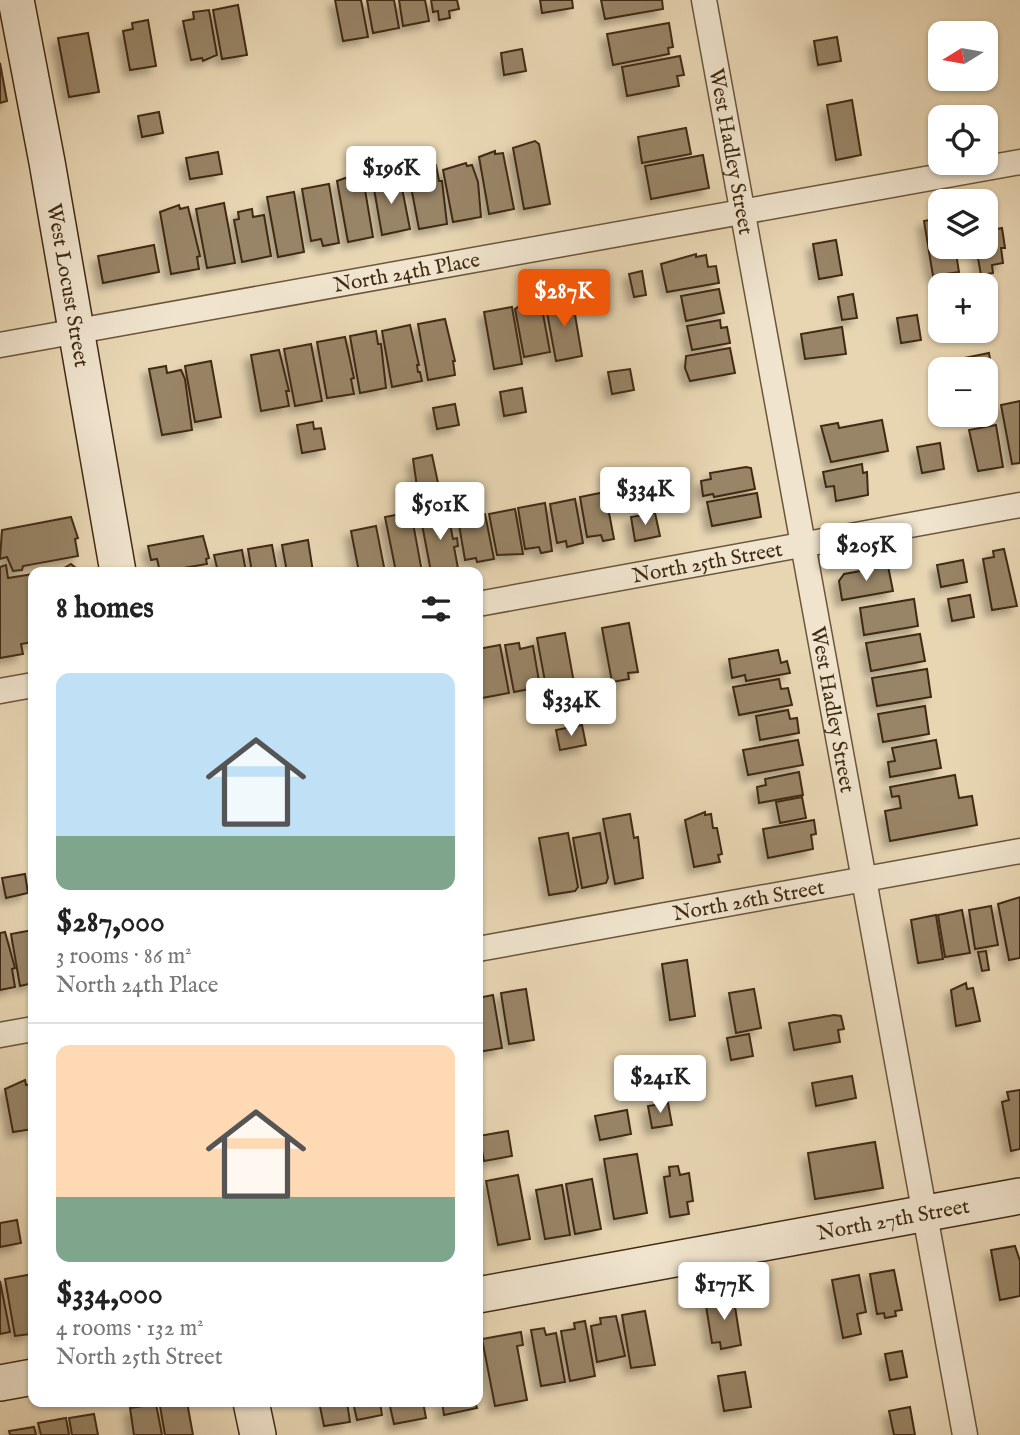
<!DOCTYPE html>
<meta charset="utf-8">
<style>
:root{--surface:#fff;--page:#f6f6f6;--text:#222;--muted:#767676;--line:#e0e0e0;--accent:#ea580c}
body{margin:0;font-family:"IM FELL English",serif;background:var(--page);color:var(--text);height:100vh;display:flex;flex-direction:column;font-size:26px;white-space:nowrap}
*{box-sizing:border-box;margin:0}
p{font-size:23px;color:var(--muted)}
.icon{flex:none;width:38px;height:38px;fill:none;stroke:currentColor;stroke-width:2;stroke-linecap:round;stroke-linejoin:round}
.map{position:relative;flex:1;overflow:hidden}
.sheet{position:absolute;left:28px;top:567px;width:455px;height:840px;display:flex;flex-direction:column;background:var(--surface);border-radius:14px;box-shadow:0 2px 5px #0004}
.sheet>*{flex:none}
.needle{width:46px;rotate:259deg}
.tools{position:absolute;left:928px;top:21px;display:grid;gap:14px}
.tools a{display:grid;place-items:center;width:70px;height:70px;border-radius:14px;background:var(--surface);box-shadow:0 2px 5px #0004;font-size:35px}
.price{position:absolute;translate:-50% -60px;padding:0 16px;border-radius:7px;background:#fff;color:#222;font-size:23px;line-height:46px;filter:drop-shadow(0 2px 4px #0008)}
.price::after{content:'';position:absolute;left:50%;top:42px;width:21px;height:16px;margin-left:-10px;background:inherit;clip-path:polygon(0 0,100% 0,50% 100%)}
.price.selected{background:var(--accent);color:#fff}
ul{padding:0;list-style:none}
li{display:grid;align-content:center;gap:14px;height:371px;padding:0 28px}
li+li{border-top:2px solid var(--line)}
li span{display:grid;place-items:center;height:217px;border-radius:14px;color:#555}
li>.icon{margin-inline-start:auto}
span .icon{width:126px;height:126px;fill:#fffc;stroke-width:1}
li b{font-size:30px}
h2{display:flex;justify-content:space-between;align-items:center;height:84px;padding:0 28px;font-size:30px}
.map>svg:first-child{display:block}
</style>
<div class="map">
<svg width="1020" height="1435" viewBox="0 0 1020 1435">
<defs>
<filter id="shadow"><feDropShadow dx="-6" dy="6" stdDeviation="3.5" flood-color="#0004"/></filter>
</defs>
<rect width="100%" height="100%" fill="#e8d6b3"/>
<filter id="stains"><feTurbulence type="fractalNoise" baseFrequency=".00286" numOctaves="4"/><feColorMatrix values="0 0 0 0 .2 0 0 0 0 .09 0 0 0 0 .02 0 0 0 .5 -.17"/></filter>
<radialGradient id="worn" r=".72"><stop offset=".6" stop-color="#630" stop-opacity="0"/><stop offset="1" stop-color="#630" stop-opacity=".3"/></radialGradient>
<!-- building -->
<g fill="#988466" stroke="#412b13" stroke-width="2" filter="url(#shadow)">
<path d="M 335,0 L 361,0 L 368,37 L 343,41 Z"/>
<path d="M 367,0 L 394,0 L 399,28 L 373,33 Z"/>
<path d="M 399,0 L 425,0 L 429,21 L 403,26 Z"/>
<path d="M 431,0 L 457,0 L 459,9 L 449,11 L 450,18 L 439,20 L 438,11 L 433,12 Z"/>
<path d="M 540,0 L 572,0 L 573,8 L 542,13 Z"/>
<path d="M 601,0 L 662,0 L 663,9 L 605,19 Z"/>
<path d="M 238,5 L 247,55 L 222,59 L 213,10 Z"/>
<path d="M 209,10 L 217,55 L 203,61 L 202,58 L 191,60 L 183,21 L 194,19 L 193,12 Z"/>
<path d="M 148,20 L 156,66 L 130,70 L 123,31 L 133,29 L 132,23 Z"/>
<path d="M 669,23 L 673,47 L 668,48 L 669,54 L 613,65 L 607,34 Z"/>
<path d="M 88,33 L 99,92 L 69,97 L 58,38 Z"/>
<path d="M 837,37 L 841,61 L 818,65 L 814,41 Z"/>
<path d="M 522,49 L 526,71 L 504,75 L 501,53 Z"/>
<path d="M 680,56 L 684,75 L 677,76 L 679,86 L 627,96 L 622,67 Z"/>
<path d="M 0,63 L 7,101 L 0,103 Z"/>
<path d="M 852,100 L 861,155 L 836,160 L 827,105 Z"/>
<path d="M 159,112 L 163,133 L 142,137 L 138,116 Z"/>
<path d="M 686,128 L 691,154 L 642,163 L 638,137 Z"/>
<path d="M 535,141 L 539,144 L 550,204 L 524,209 L 513,148 Z"/>
<path d="M 495,151 L 495,154 L 503,153 L 514,209 L 489,214 L 479,157 Z"/>
<path d="M 218,152 L 222,174 L 190,179 L 186,158 Z"/>
<path d="M 703,155 L 709,188 L 651,199 L 645,166 Z"/>
<path d="M 431,163 L 431,166 L 436,165 L 439,181 L 442,181 L 447,224 L 419,229 L 408,171 Z"/>
<path d="M 466,163 L 467,166 L 472,165 L 478,182 L 481,217 L 453,222 L 443,170 Z"/>
<path d="M 362,172 L 373,237 L 348,242 L 337,181 Z"/>
<path d="M 400,178 L 410,229 L 382,235 L 373,183 Z"/>
<path d="M 329,184 L 339,243 L 323,246 L 321,239 L 311,241 L 302,189 Z"/>
<path d="M 294,192 L 304,252 L 278,257 L 267,197 Z"/>
<path d="M 224,203 L 235,263 L 207,268 L 196,209 Z"/>
<path d="M 179,205 L 180,209 L 188,207 L 200,256 L 197,257 L 199,269 L 171,274 L 160,212 Z"/>
<path d="M 993,207 L 997,229 L 1002,228 L 1005,248 L 1001,248 L 1003,263 L 992,265 L 993,273 L 981,275 L 976,247 L 985,247 L 985,208 Z"/>
<path d="M 252,209 L 253,217 L 264,215 L 271,256 L 242,262 L 234,220 L 239,219 L 238,212 Z"/>
<path d="M 940,218 L 940,247 L 955,247 L 959,272 L 933,276 L 924,221 Z"/>
<path d="M 836,240 L 842,275 L 819,279 L 813,244 Z"/>
<path d="M 154,245 L 159,272 L 103,283 L 98,256 Z"/>
<path d="M 696,254 L 696,257 L 706,255 L 708,267 L 716,266 L 719,283 L 667,292 L 661,264 Z"/>
<path d="M 642,271 L 646,295 L 634,297 L 629,274 Z"/>
<path d="M 719,289 L 724,313 L 686,321 L 681,296 Z"/>
<path d="M 853,294 L 857,318 L 842,320 L 838,297 Z"/>
<path d="M 572,297 L 582,356 L 556,361 L 545,302 Z"/>
<path d="M 524,303 L 528,305 L 541,303 L 550,352 L 524,357 L 515,309 Z"/>
<path d="M 512,307 L 522,364 L 494,369 L 484,312 Z"/>
<path d="M 917,315 L 921,340 L 901,343 L 897,318 Z"/>
<path d="M 445,319 L 455,361 L 453,361 L 455,375 L 428,380 L 418,324 Z"/>
<path d="M 720,320 L 721,328 L 727,327 L 730,343 L 692,350 L 687,326 Z"/>
<path d="M 410,325 L 419,365 L 417,365 L 418,372 L 420,372 L 422,381 L 392,387 L 382,331 Z"/>
<path d="M 842,327 L 846,354 L 805,359 L 801,334 Z"/>
<path d="M 376,331 L 378,344 L 381,344 L 386,388 L 360,393 L 350,336 Z"/>
<path d="M 345,337 L 354,378 L 351,379 L 354,394 L 327,398 L 317,342 Z"/>
<path d="M 311,344 L 322,401 L 295,406 L 284,349 Z"/>
<path d="M 730,348 L 735,373 L 690,381 L 685,368 L 686,356 Z"/>
<path d="M 279,350 L 289,391 L 286,391 L 289,406 L 261,411 L 251,355 Z"/>
<path d="M 989,353 L 993,377 L 985,378 L 985,369 L 965,369 L 964,358 Z"/>
<path d="M 211,361 L 221,417 L 195,422 L 185,366 Z"/>
<path d="M 166,366 L 167,373 L 181,370 L 185,379 L 192,430 L 162,435 L 149,369 Z"/>
<path d="M 630,369 L 634,390 L 612,394 L 608,372 Z"/>
<path d="M 522,388 L 526,412 L 504,416 L 500,392 Z"/>
<path d="M 1020,401 L 1020,463 L 1012,464 L 1001,405 Z"/>
<path d="M 455,404 L 459,425 L 437,429 L 433,408 Z"/>
<path d="M 882,420 L 888,451 L 831,462 L 821,426 L 838,423 L 839,428 Z"/>
<path d="M 313,422 L 314,429 L 321,428 L 325,449 L 302,453 L 297,425 Z"/>
<path d="M 996,425 L 1003,467 L 978,471 L 969,430 Z"/>
<path d="M 940,443 L 944,469 L 922,473 L 917,447 Z"/>
<path d="M 432,455 L 438,483 L 417,487 L 413,459 Z"/>
<path d="M 862,464 L 863,473 L 867,472 L 868,495 L 836,501 L 834,486 L 826,487 L 823,472 Z"/>
<path d="M 746,467 L 751,468 L 755,489 L 714,497 L 713,494 L 703,496 L 701,481 L 711,479 L 710,473 Z"/>
<path d="M 605,492 L 614,539 L 603,541 L 601,535 L 587,537 L 580,497 Z"/>
<path d="M 757,493 L 761,517 L 712,526 L 707,502 Z"/>
<path d="M 575,499 L 583,543 L 567,547 L 566,541 L 557,543 L 550,504 Z"/>
<path d="M 545,503 L 552,551 L 541,553 L 539,547 L 525,549 L 518,508 Z"/>
<path d="M 515,509 L 523,554 L 497,555 L 489,514 Z"/>
<path d="M 475,511 L 476,515 L 485,514 L 494,559 L 477,562 L 476,558 L 465,560 L 458,519 L 462,518 L 461,514 Z"/>
<path d="M 411,512 L 422,572 L 396,572 L 385,517 Z"/>
<path d="M 437,512 L 437,516 L 448,513 L 453,539 L 457,538 L 458,546 L 454,547 L 458,568 L 431,572 L 421,519 Z"/>
<path d="M 655,513 L 660,536 L 635,541 L 631,517 Z"/>
<path d="M 71,517 L 78,538 L 75,539 L 78,556 L 23,566 L 22,570 L 13,571 L 7,557 L 0,559 L 2,530 Z"/>
<path d="M 376,526 L 385,572 L 359,572 L 351,531 Z"/>
<path d="M 203,536 L 209,558 L 206,559 L 207,564 L 160,572 L 157,559 L 151,560 L 148,546 Z"/>
<path d="M 308,540 L 313,572 L 287,572 L 282,545 Z"/>
<path d="M 272,545 L 277,572 L 252,572 L 248,549 Z"/>
<path d="M 1004,549 L 1017,606 L 992,610 L 983,559 L 994,557 L 993,551 Z"/>
<path d="M 242,550 L 246,572 L 218,572 L 214,555 Z"/>
<path d="M 963,560 L 967,582 L 941,587 L 937,565 Z"/>
<path d="M 71,564 L 81,572 L 41,572 L 64,568 Z"/>
<path d="M 6,565 L 8,578 L 33,574 L 33,642 L 21,644 L 23,654 L 0,658 L 0,567 Z"/>
<path d="M 888,566 L 893,591 L 842,600 L 839,581 L 844,574 Z"/>
<path d="M 970,595 L 974,617 L 952,621 L 948,599 Z"/>
<path d="M 914,599 L 918,626 L 864,635 L 860,608 Z"/>
<path d="M 629,623 L 638,672 L 628,673 L 629,679 L 612,682 L 602,628 Z"/>
<path d="M 565,633 L 574,683 L 553,689 L 552,685 L 546,687 L 537,638 Z"/>
<path d="M 920,634 L 925,661 L 871,671 L 866,643 Z"/>
<path d="M 519,643 L 520,649 L 533,646 L 540,687 L 514,692 L 505,645 Z"/>
<path d="M 500,645 L 509,693 L 482,698 L 478,649 Z"/>
<path d="M 778,650 L 781,663 L 787,661 L 790,673 L 746,681 L 745,675 L 732,678 L 729,659 Z"/>
<path d="M 927,669 L 931,697 L 877,706 L 872,678 Z"/>
<path d="M 779,679 L 781,689 L 788,688 L 792,705 L 739,715 L 733,687 Z"/>
<path d="M 925,706 L 929,734 L 883,742 L 878,714 Z"/>
<path d="M 788,710 L 790,719 L 797,718 L 799,733 L 760,740 L 756,716 Z"/>
<path d="M 582,725 L 586,745 L 560,750 L 556,730 Z"/>
<path d="M 798,740 L 803,765 L 748,775 L 743,750 Z"/>
<path d="M 936,740 L 941,768 L 890,777 L 888,762 L 895,761 L 892,748 Z"/>
<path d="M 799,772 L 803,795 L 759,803 L 757,787 L 766,785 L 765,779 Z"/>
<path d="M 955,775 L 959,798 L 972,796 L 977,825 L 890,841 L 885,811 L 901,808 L 899,796 L 892,797 L 890,787 Z"/>
<path d="M 802,797 L 806,818 L 780,823 L 776,802 Z"/>
<path d="M 705,812 L 705,815 L 711,814 L 713,828 L 717,828 L 722,854 L 718,855 L 720,862 L 694,867 L 685,820 Z"/>
<path d="M 630,814 L 634,838 L 638,837 L 643,878 L 615,884 L 603,819 Z"/>
<path d="M 814,820 L 816,834 L 811,835 L 813,849 L 768,858 L 763,829 Z"/>
<path d="M 568,833 L 578,887 L 575,891 L 549,895 L 539,838 Z"/>
<path d="M 600,833 L 608,878 L 606,883 L 582,888 L 573,838 Z"/>
<path d="M 25,874 L 28,893 L 6,898 L 2,878 Z"/>
<path d="M 1020,897 L 1020,958 L 1009,960 L 998,904 Z"/>
<path d="M 991,906 L 998,945 L 975,949 L 969,910 Z"/>
<path d="M 962,910 L 970,953 L 945,957 L 938,915 Z"/>
<path d="M 936,915 L 943,959 L 918,963 L 911,920 Z"/>
<path d="M 33,930 L 33,983 L 20,986 L 11,934 Z"/>
<path d="M 5,932 L 15,968 L 12,969 L 15,987 L 0,990 L 0,933 Z"/>
<path d="M 986,951 L 989,970 L 982,971 L 978,952 Z"/>
<path d="M 687,960 L 695,1016 L 670,1020 L 662,964 Z"/>
<path d="M 966,983 L 967,989 L 973,988 L 980,1021 L 956,1026 L 951,990 Z"/>
<path d="M 526,989 L 534,1040 L 509,1044 L 501,993 Z"/>
<path d="M 754,989 L 761,1028 L 736,1033 L 729,993 Z"/>
<path d="M 493,995 L 502,1048 L 478,1052 L 478,998 Z"/>
<path d="M 834,1015 L 841,1016 L 844,1029 L 838,1030 L 840,1042 L 794,1050 L 789,1023 Z"/>
<path d="M 749,1034 L 753,1056 L 731,1060 L 727,1038 Z"/>
<path d="M 852,1076 L 856,1098 L 816,1106 L 812,1083 Z"/>
<path d="M 25,1080 L 26,1085 L 32,1084 L 33,1094 L 33,1129 L 13,1132 L 5,1089 Z"/>
<path d="M 1020,1090 L 1020,1149 L 1011,1151 L 1002,1102 L 1009,1100 L 1007,1092 Z"/>
<path d="M 668,1103 L 672,1125 L 652,1128 L 648,1106 Z"/>
<path d="M 627,1110 L 631,1134 L 600,1140 L 595,1116 Z"/>
<path d="M 508,1131 L 512,1156 L 484,1161 L 479,1136 Z"/>
<path d="M 875,1142 L 883,1188 L 815,1199 L 808,1153 Z"/>
<path d="M 637,1154 L 647,1213 L 614,1219 L 604,1159 Z"/>
<path d="M 678,1166 L 680,1175 L 689,1173 L 693,1201 L 687,1202 L 689,1214 L 670,1217 L 664,1177 L 670,1176 L 669,1167 Z"/>
<path d="M 518,1175 L 530,1239 L 498,1245 L 486,1181 Z"/>
<path d="M 592,1179 L 601,1229 L 575,1234 L 566,1184 Z"/>
<path d="M 562,1185 L 570,1235 L 545,1239 L 536,1190 Z"/>
<path d="M 17,1220 L 21,1243 L 0,1247 L 0,1223 Z"/>
<path d="M 1015,1246 L 1020,1261 L 1020,1296 L 1000,1300 L 991,1250 Z"/>
<path d="M 894,1270 L 902,1310 L 895,1311 L 896,1316 L 885,1318 L 884,1313 L 877,1314 L 870,1274 Z"/>
<path d="M 33,1274 L 33,1326 L 30,1327 L 31,1334 L 15,1336 L 5,1279 Z"/>
<path d="M 859,1275 L 866,1312 L 857,1314 L 861,1334 L 843,1338 L 832,1280 Z"/>
<path d="M 0,1281 L 10,1332 L 0,1334 Z"/>
<path d="M 733,1294 L 741,1345 L 721,1349 L 720,1342 L 712,1343 L 706,1306 L 714,1304 L 713,1298 Z"/>
<path d="M 645,1311 L 655,1365 L 631,1368 L 622,1315 Z"/>
<path d="M 616,1316 L 625,1356 L 597,1362 L 591,1326 L 601,1324 L 600,1318 Z"/>
<path d="M 585,1321 L 595,1376 L 570,1381 L 561,1331 L 575,1329 L 574,1323 Z"/>
<path d="M 544,1328 L 546,1335 L 556,1333 L 565,1382 L 541,1386 L 531,1330 Z"/>
<path d="M 521,1332 L 523,1345 L 517,1346 L 527,1400 L 495,1406 L 482,1339 Z"/>
<path d="M 902,1351 L 907,1377 L 890,1380 L 885,1354 Z"/>
<path d="M 745,1372 L 751,1407 L 724,1411 L 718,1376 Z"/>
<path d="M 187,1402 L 193,1435 L 165,1435 L 160,1406 Z"/>
<path d="M 319,1402 L 347,1402 L 350,1422 L 324,1426 Z"/>
<path d="M 353,1402 L 380,1402 L 382,1415 L 357,1420 Z"/>
<path d="M 389,1402 L 423,1402 L 426,1418 L 394,1424 Z"/>
<path d="M 442,1402 L 475,1402 L 477,1408 L 444,1415 Z"/>
<path d="M 156,1404 L 162,1435 L 134,1435 L 130,1408 Z"/>
<path d="M 910,1407 L 915,1435 L 894,1435 L 889,1411 Z"/>
<path d="M 94,1414 L 98,1435 L 72,1435 L 69,1418 Z"/>
<path d="M 66,1418 L 69,1435 L 41,1435 L 38,1423 Z"/>
<path d="M 34,1427 L 36,1435 L 10,1435 L 9,1431 Z"/>
</g>
<g fill="none" stroke-linecap="round" stroke-linejoin="round">
<defs>
<g id="street">
<path id="s1" d="M 704,0 L 965,1435"/>
<path id="s2" d="M 0,345 L 1020,162"/>
<path id="s3" d="M 478,604 L 1020,505"/>
<path d="M 0,691 L 33,685"/>
<path id="s4" d="M 478,949 L 1020,851"/>
<path d="M 0,1035 L 33,1029"/>
</g>
<g id="secondary">
<path id="s5" d="M 16,0 L 47,162 L 118,572"/>
<path id="s6" d="M 478,1295 L 1020,1196"/>
<path d="M 0,1383 L 33,1377"/>
<path d="M 251,1402 L 258,1435"/>
</g>
</defs>
<!-- street casing -->
<use href="#street" stroke="#6b563b" stroke-width="27"/>
<!-- secondary casing -->
<use href="#secondary" stroke="#412b13" stroke-width="38"/>
<!-- street -->
<use href="#street" stroke="#f0e4ce" stroke-width="24"/>
<!-- secondary -->
<use href="#secondary" stroke="#f0e4ce" stroke-width="35"/>
</g>
<g text-anchor="middle" stroke-width="5" stroke-linejoin="round" paint-order="stroke">
<!-- street labels -->
<g font-size="21" fill="#412b13" stroke="#f0e4ce">
<text dy="7" stroke="none"><textPath href="#s1" startOffset="154">West Hadley Street</textPath></text>
<text dy="7" stroke="none"><textPath href="#s2" startOffset="413">North 24th Place</textPath></text>
<text dy="7" stroke="none"><textPath href="#s5" startOffset="290">West Locust Street</textPath></text>
<text dy="7" stroke="none"><textPath href="#s3" startOffset="233">North 25th Street</textPath></text>
<text dy="7" stroke="none"><textPath href="#s1" startOffset="721">West Hadley Street</textPath></text>
<text dy="7" stroke="none"><textPath href="#s4" startOffset="275">North 26th Street</textPath></text>
<text dy="7" stroke="none"><textPath href="#s6" startOffset="422">North 27th Street</textPath></text>
</g>
</g>
<rect width="100%" height="100%" filter="url(#stains)"/>
<rect width="100%" height="100%" fill="url(#worn)"/>
</svg>
<div class="tools">
<a><svg class="needle" viewBox="-14 -14 28 28"><path d="M0-13l5 13h-10z" fill="#e53935"/><path d="M0 13l5-13h-10z" fill="#767676"/></svg></a>
<a><svg class="icon" aria-label="locate" viewBox="0 0 24 24"><circle cx="12" cy="12" r="6"/><path d="M12 2v4M12 18v4M2 12h4M18 12h4"/></svg></a>
<a><svg class="icon" aria-label="layers" viewBox="0 0 24 24"><path d="M12 4l9 5-9 5-9-5zM3 14l9 5 9-5"/></svg></a>
<a>+</a>
<a>−</a>
</div>
<b class="price" style="left:391px;top:206px">$196K</b>
<b class="price selected" style="left:564px;top:329px">$287K</b>
<b class="price" style="left:645px;top:527px">$334K</b>
<b class="price" style="left:440px;top:542px">$501K</b>
<b class="price" style="left:866px;top:583px">$205K</b>
<b class="price" style="left:571px;top:738px">$334K</b>
<b class="price" style="left:660px;top:1115px">$241K</b>
<b class="price" style="left:724px;top:1322px">$177K</b>
<section class="sheet">
<h2>8 homes<svg class="icon" aria-label="filters" viewBox="0 0 24 24"><path d="M4 7h16M4 17h16"/><circle cx="9" cy="7" r="2"/><circle cx="15" cy="17" r="2"/></svg></h2>
<ul>
<li><span style="background:linear-gradient(#bfe0f5 75%,#7fa58c 0)"><svg class="icon" aria-label="home" viewBox="0 0 24 24"><path d="M3 11l9-7 9 7M6 9v11h12V9"/></svg></span><div><b>$287,000</b><p>3 rooms · 86 m²</p><p>North 24th Place</p></div></li>
<li><span style="background:linear-gradient(#ffd9b3 70%,#7fa58c 0)"><svg class="icon" aria-label="home" viewBox="0 0 24 24"><path d="M3 11l9-7 9 7M6 9v11h12V9"/></svg></span><div><b>$334,000</b><p>4 rooms · 132 m²</p><p>North 25th Street</p></div></li>
</ul>
</section>
</div>
